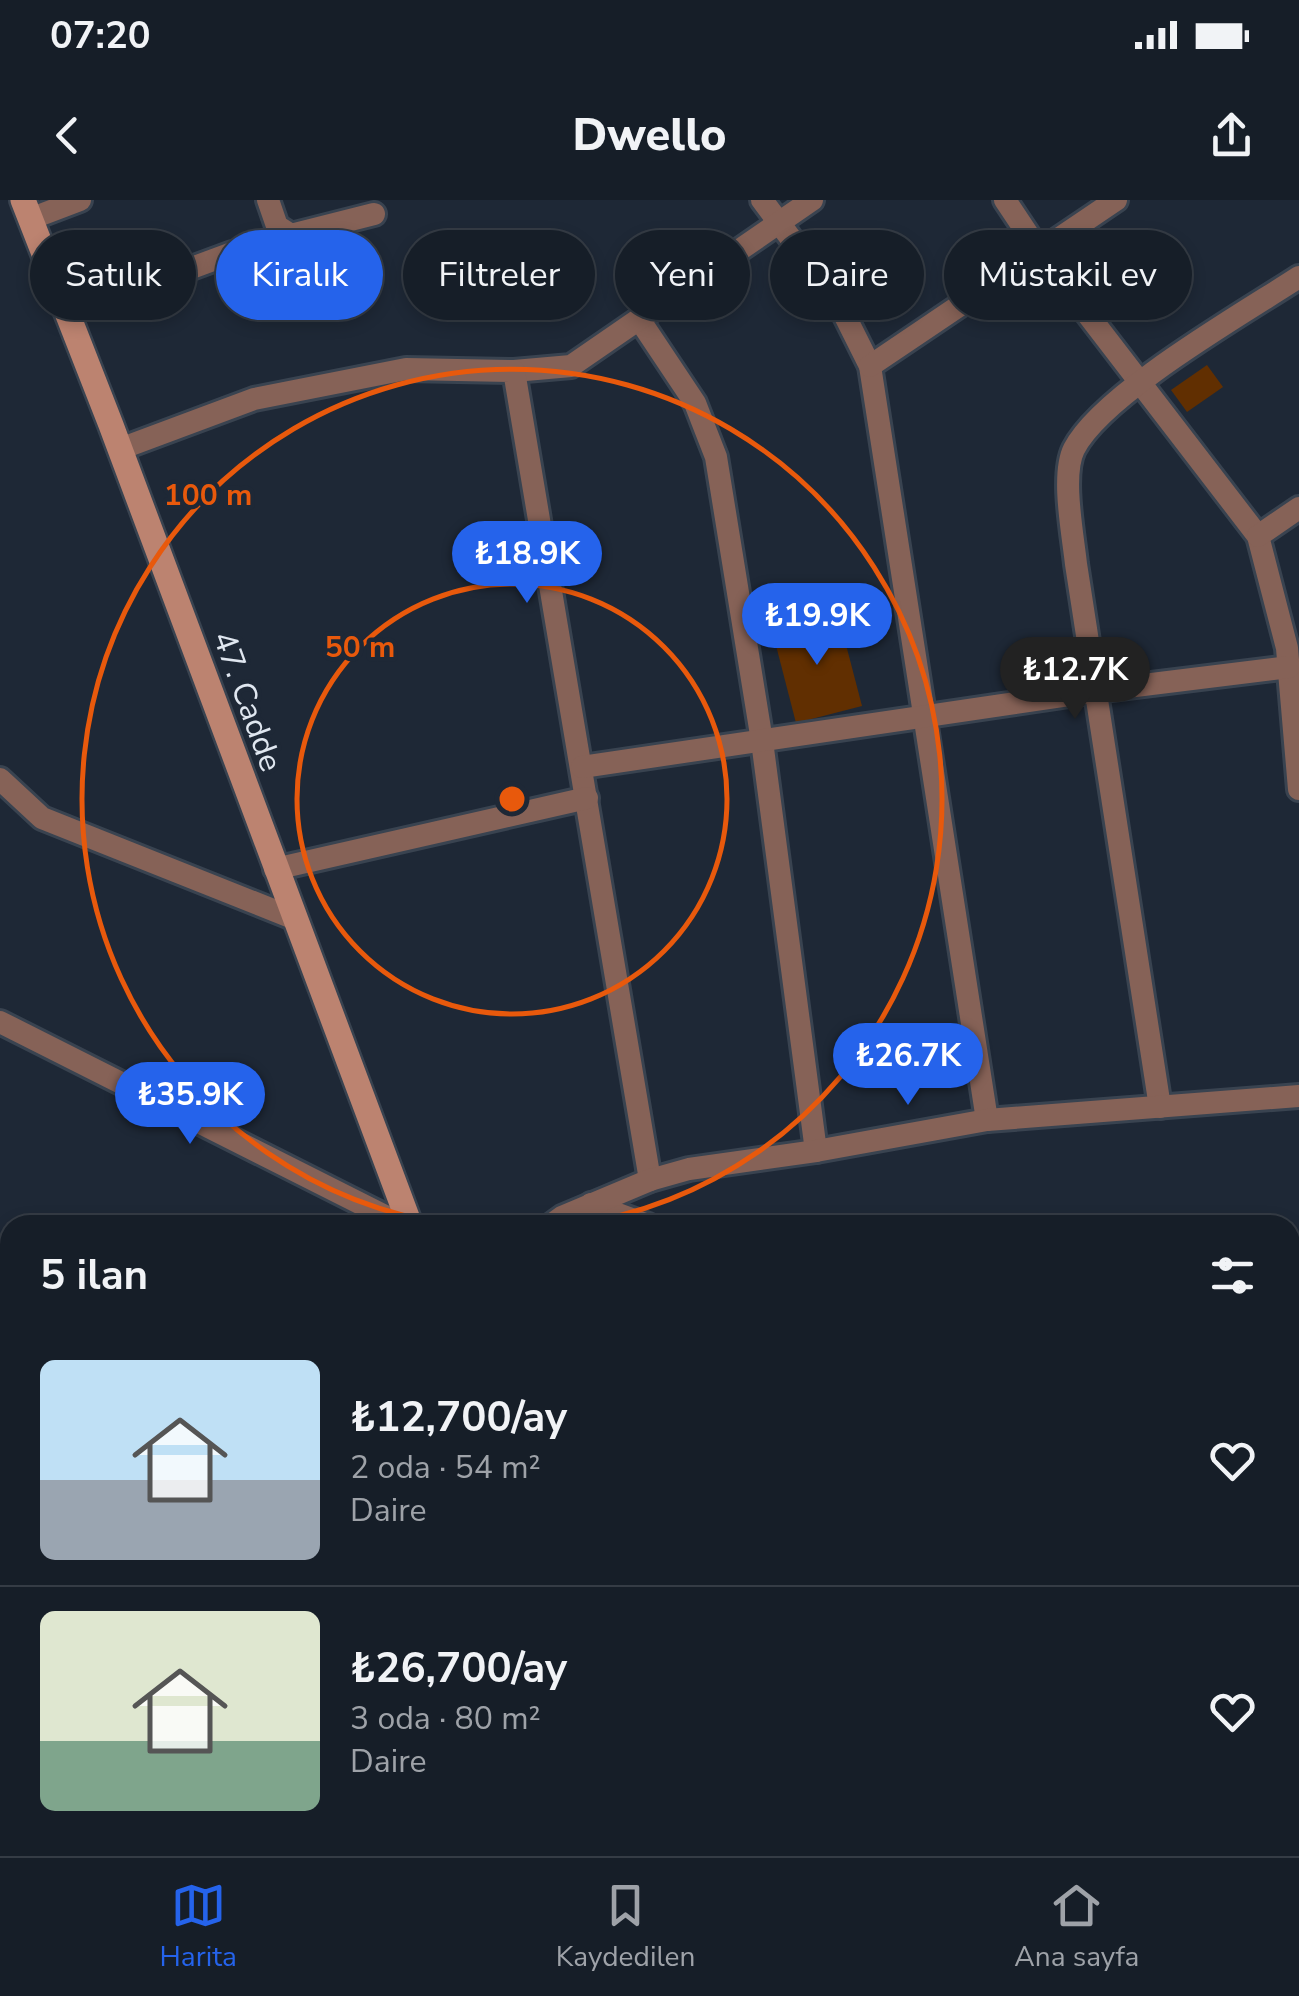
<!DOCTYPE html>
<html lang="tr">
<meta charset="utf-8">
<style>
:root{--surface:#161e28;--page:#232b34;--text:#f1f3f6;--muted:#9ea2a8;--line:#353c45;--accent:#2563eb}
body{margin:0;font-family:"Nunito Sans",sans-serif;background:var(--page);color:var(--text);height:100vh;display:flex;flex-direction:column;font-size:38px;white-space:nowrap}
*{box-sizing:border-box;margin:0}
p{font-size:32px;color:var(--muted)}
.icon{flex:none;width:55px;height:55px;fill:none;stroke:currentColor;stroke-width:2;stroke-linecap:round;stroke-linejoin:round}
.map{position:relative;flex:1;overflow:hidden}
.drawer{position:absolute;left:0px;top:1015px;width:1300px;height:642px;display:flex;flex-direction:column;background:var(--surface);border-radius:30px 30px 0 0;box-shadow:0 5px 15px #0003,0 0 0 2px var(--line)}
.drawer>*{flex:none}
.top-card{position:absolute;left:30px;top:30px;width:1240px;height:90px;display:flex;gap:20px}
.price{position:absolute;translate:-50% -85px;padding:0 22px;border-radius:35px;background:var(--accent);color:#fff;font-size:32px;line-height:65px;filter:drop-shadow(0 2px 5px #0008)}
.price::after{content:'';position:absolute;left:50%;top:60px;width:30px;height:22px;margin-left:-15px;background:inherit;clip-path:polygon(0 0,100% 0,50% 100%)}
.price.active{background:#222;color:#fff}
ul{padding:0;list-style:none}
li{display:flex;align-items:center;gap:30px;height:250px;padding:0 40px}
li+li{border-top:2px solid var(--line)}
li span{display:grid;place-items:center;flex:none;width:280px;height:200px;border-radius:15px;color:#555}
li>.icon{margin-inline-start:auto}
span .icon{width:120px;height:120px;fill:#fffc;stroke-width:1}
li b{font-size:42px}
h2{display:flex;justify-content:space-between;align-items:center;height:120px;padding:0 40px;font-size:42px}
.pill{padding:0 35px;border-radius:45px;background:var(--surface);box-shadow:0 5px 15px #0003,0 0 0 2px var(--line);font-size:35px;line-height:90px}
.pill.active{background:var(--accent);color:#fff}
.status{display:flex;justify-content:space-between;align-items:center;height:70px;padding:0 50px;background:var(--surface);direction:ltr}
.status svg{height:28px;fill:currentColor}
header{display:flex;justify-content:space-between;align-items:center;height:130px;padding:0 40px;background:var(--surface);font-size:45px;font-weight:800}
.menu{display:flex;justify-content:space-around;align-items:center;height:140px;border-top:2px solid var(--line);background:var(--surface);font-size:28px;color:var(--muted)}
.menu a{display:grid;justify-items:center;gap:5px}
.menu .active{color:var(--accent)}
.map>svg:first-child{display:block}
</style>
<div class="status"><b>07:20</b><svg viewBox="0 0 49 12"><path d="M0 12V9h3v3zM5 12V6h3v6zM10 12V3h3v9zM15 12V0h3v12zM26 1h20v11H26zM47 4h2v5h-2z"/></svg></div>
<header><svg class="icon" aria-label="back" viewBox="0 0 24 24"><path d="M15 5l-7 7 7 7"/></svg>Dwello<svg class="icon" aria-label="share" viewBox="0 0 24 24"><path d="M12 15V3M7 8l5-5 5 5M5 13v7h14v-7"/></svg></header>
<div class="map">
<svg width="1299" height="1656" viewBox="0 0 1299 1656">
<rect width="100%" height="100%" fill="#1e2836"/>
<!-- building -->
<g fill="#612f01">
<path d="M 1207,165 L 1223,187 L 1187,212 L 1171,190 Z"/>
<path d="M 838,414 L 862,506 L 796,523 L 772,430 Z"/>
</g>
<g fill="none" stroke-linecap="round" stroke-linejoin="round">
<defs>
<g id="street">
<path d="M 268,0 L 277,26 L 291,35 L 374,14"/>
<path d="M 762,0 L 837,100 L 870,166 L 987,920"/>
<path d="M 1005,0 L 1039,51 L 1258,336 L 1287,448 L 1299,589"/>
<path d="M 30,19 L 80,0"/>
<path d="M 68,114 L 232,53"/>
<path d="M 639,119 L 695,203 L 716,257 L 762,541 L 816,951"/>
<path d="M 870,166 L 1116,0"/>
<path d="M 514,171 L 571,166 L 812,0"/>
<path d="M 120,249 L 254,199 L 406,169 L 514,171 L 650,980"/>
<path d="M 1258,336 L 1299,308"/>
<path d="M 582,567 L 1103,490 L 1289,467"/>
<path d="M 0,579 L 42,618 L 293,718"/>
<path d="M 275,669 L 587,598"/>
<path d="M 0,822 L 403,1025"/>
<path d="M 1160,907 L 1076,364 C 1073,335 1061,275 1074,249 C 1102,194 1244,113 1299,77"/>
<path d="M 591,1004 L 648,1025"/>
<path d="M 551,1025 L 562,1017 L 650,980 L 689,969 L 816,951 L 987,920 L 1299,896"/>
<path d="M 1290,1206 L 1299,1210"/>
<path d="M 0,1331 L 10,1336"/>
<path d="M 0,1581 L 10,1587"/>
<path d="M 129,1648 L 145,1656"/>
<path d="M 627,1648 L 644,1656"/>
</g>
<g id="secondary">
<path d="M 23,0 L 111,225 L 410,1025"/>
<path d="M 0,1090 L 10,1096"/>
<path d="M 1290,1407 L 1299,1388"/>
<path d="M 1060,1648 L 1078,1656"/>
<path d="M 326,1656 L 330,1648"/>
<path d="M 1174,1656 L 1178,1648"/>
</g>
</defs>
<!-- street casing -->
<use href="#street" stroke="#394350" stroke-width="28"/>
<!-- secondary casing -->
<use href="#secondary" stroke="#394350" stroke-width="30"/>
<!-- street -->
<use href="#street" stroke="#866257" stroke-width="22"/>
<!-- secondary -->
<use href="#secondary" stroke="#bc8370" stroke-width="25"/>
</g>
<!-- distance rings -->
<g fill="none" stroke="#e8590c" stroke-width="5">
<circle cx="512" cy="599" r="215"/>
<path d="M452 1025A430 430 0 1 1 572 1025"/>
</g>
<g text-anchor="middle" stroke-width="9" stroke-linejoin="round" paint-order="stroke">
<!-- street labels -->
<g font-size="32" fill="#e0e7f0" stroke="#1e2836">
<text transform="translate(248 501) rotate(70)" y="11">47. Cadde</text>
</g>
</g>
<circle cx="512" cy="599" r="15" fill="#e8590c" stroke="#1e2836" stroke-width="5"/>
<g font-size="30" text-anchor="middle" font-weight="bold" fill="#e8590c" stroke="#1e2836" stroke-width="9" stroke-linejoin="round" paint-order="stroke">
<text x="208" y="305">100 m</text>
<text x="360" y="457">50 m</text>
</g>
</svg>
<b class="price" style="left:527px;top:406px">₺18.9K</b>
<b class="price" style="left:817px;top:468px">₺19.9K</b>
<b class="price active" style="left:1075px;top:522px">₺12.7K</b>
<b class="price" style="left:908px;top:908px">₺26.7K</b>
<b class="price" style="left:190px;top:947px">₺35.9K</b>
<div class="top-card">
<a class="pill">Satılık</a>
<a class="pill active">Kiralık</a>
<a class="pill">Filtreler</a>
<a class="pill">Yeni</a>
<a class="pill">Daire</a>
<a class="pill">Müstakil ev</a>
</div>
<section class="drawer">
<h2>5 ilan<svg class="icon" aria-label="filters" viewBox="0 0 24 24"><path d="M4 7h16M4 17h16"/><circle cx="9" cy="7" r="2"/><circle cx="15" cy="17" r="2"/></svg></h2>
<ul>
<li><span style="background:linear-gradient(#bfe0f5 60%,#9aa5b1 0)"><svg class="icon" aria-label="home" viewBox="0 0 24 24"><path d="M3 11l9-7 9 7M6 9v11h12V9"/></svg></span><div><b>₺12,700/ay</b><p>2 oda · 54 m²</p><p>Daire</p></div><svg class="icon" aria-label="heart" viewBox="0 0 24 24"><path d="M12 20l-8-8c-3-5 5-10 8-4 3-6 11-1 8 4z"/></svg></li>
<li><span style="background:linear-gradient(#dfe7d0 65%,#7fa58c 0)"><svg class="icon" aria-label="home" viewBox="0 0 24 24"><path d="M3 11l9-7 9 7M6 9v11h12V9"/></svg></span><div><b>₺26,700/ay</b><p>3 oda · 80 m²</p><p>Daire</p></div><svg class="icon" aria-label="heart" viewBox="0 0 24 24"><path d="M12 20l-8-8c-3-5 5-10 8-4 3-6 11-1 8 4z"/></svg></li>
</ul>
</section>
</div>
<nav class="menu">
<a class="active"><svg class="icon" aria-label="map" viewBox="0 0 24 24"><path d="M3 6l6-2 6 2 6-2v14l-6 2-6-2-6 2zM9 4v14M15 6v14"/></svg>Harita</a>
<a><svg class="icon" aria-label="saved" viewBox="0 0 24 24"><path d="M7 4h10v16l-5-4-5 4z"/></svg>Kaydedilen</a>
<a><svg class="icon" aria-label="home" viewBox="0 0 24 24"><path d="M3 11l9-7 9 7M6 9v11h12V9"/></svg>Ana sayfa</a>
</nav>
